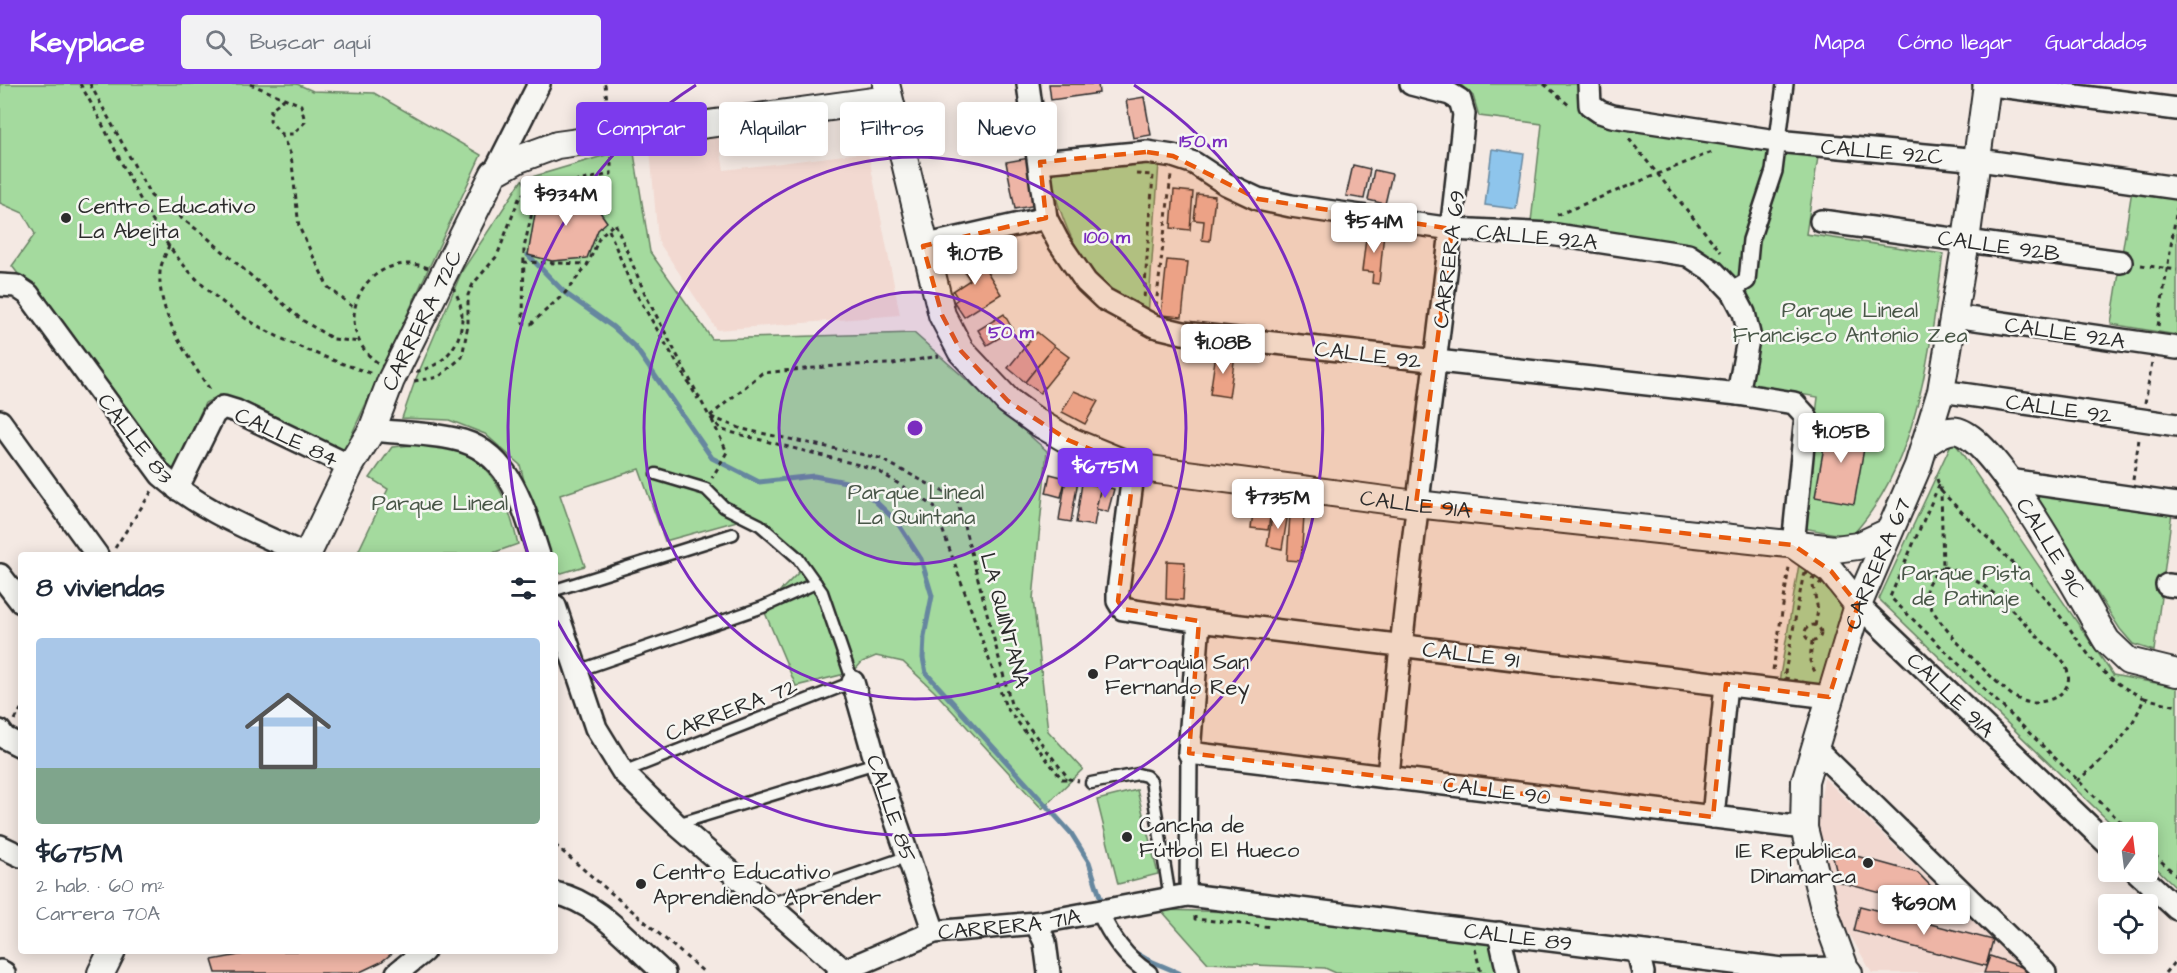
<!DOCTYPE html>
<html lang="es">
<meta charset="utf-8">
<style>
:root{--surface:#fff;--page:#f2f2f3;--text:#1f2937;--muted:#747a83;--accent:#7c3aed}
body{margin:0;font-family:"Architects Daughter",sans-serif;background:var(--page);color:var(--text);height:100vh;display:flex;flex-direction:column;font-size:22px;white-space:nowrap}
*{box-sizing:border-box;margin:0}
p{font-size:20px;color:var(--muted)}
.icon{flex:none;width:33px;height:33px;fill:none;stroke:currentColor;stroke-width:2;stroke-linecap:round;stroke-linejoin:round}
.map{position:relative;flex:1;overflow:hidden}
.details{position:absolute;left:18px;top:468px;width:540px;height:402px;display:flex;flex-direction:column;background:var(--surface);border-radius:6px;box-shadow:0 3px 15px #0003}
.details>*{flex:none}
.guide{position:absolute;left:576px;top:18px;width:570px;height:54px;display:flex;gap:12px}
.needle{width:39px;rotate:14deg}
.controls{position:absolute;left:2098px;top:738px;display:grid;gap:12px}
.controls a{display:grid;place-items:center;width:60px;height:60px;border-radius:6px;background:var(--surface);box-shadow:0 3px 15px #0003;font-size:30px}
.price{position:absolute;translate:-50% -51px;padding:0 14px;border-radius:6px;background:#fff;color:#222;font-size:20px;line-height:39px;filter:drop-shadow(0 2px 3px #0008)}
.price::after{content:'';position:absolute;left:50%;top:36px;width:18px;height:14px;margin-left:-9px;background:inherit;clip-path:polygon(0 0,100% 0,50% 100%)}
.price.current{background:var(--accent);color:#fff}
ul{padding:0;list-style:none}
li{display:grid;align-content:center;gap:12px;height:318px;padding:0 18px}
li span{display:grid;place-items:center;height:186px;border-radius:6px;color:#555}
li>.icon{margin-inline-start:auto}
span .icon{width:108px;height:108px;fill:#fffc;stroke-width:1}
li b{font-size:26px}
h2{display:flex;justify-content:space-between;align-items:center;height:72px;padding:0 18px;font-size:26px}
.pill{padding:0 21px;border-radius:6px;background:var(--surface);box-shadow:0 3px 15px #0003;font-size:21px;line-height:54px}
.pill.current{background:var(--accent);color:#fff}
header{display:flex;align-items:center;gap:36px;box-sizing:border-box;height:84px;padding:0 30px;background:var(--accent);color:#fff}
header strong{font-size:28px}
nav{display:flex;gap:33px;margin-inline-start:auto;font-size:21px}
.search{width:420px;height:54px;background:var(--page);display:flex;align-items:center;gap:15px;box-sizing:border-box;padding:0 21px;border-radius:6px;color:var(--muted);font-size:22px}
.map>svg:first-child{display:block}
</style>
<header>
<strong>Keyplace</strong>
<div class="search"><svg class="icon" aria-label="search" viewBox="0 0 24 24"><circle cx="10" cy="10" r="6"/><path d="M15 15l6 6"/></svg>Buscar aquí</div>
<nav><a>Mapa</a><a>Cómo llegar</a><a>Guardados</a></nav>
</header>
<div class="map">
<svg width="2177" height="889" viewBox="0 0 2177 889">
<rect width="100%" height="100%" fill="#f4e9e3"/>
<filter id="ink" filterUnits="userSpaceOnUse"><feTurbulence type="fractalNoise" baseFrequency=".0167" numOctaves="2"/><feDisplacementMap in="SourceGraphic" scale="12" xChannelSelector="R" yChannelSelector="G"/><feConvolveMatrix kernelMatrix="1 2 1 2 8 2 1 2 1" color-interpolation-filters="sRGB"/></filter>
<g filter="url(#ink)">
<!-- built -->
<g fill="#f2d9d1">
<path d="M 717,45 L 724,86 L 868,68 L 900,231 L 717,246 L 658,157 L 649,54 Z"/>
<path d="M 1824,694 L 2027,889 L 1872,889 L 1832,820 L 1817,738 Z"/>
</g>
<!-- green -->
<g fill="#a4da9e" stroke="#688264" stroke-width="1.5">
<path d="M 0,0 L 297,0 L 313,7 L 374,9 L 481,71 L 344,367 L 236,315 L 220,311 L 205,319 L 172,389 L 12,182 L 35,150 L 23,129 L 0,119 Z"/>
<path d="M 1460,0 L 1582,0 L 1608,39 L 1818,73 L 1806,150 L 1943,170 C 1930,263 1920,375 1855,448 L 1842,451 L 1803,444 L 1818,313 L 1745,301 L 1754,238 L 1753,220 L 1723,181 L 1707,170 L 1682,161 L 1531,138 L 1542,40 L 1479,32 L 1473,12 Z"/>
<path d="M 633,63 L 650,168 L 712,255 L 914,249 L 1047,367 L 1033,515 L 1048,647 L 1083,685 L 1042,725 L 934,607 L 903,578 L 876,572 L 862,578 L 853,588 L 796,602 L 763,524 L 807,480 L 744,435 L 665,457 L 639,385 L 560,411 L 585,482 L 555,491 L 555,471 L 543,471 L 520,381 L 485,350 L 449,336 L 402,334 L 415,297 L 462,187 L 522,96 Z"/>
<path d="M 1159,79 L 1148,232 C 1086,197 1065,154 1049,87 Z"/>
<path d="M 2132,106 L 2177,113 L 2177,251 L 2111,240 Z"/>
<path d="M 1953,356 L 2113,591 L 2177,603 L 2177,804 L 2148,776 L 2148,748 L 2120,748 L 1879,515 Z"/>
<path d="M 424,360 C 439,363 456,364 469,372 C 500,391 510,427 518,460 L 487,471 L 362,471 L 358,468 L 388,405 L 370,394 L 392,363 Z"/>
<path d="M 2032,407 L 2172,428 L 2154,567 L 2133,560 L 2120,545 Z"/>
<path d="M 1799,480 L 1821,491 L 1851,522 L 1824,607 L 1779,598 Z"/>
<path d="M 1137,706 L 1158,790 L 1118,800 L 1097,716 Z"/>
<path d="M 1161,826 L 1242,828 L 1490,857 L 1498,889 L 1336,889 L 1325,884 L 1208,879 Z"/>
</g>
<!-- water -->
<path fill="#8ec5ec" stroke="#66879f" stroke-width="1.5" d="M 1492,65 L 1524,70 L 1516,125 L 1485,121 Z"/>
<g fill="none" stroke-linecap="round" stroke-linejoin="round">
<!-- stream -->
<g stroke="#66879f" stroke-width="5">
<path d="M 528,171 L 565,209 L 613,243 L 635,263 L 712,374 L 759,398 L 814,392 L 846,398 L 873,415 L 897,438 L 921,475 L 932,512 L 924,552 L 923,574 L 926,589 L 1071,749 L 1089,778 L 1103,822"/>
<path d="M 1129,865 L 1146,875 L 1179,889"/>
</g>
</g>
<!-- building -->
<g fill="#eeb5a6" stroke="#2b2b2b" stroke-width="1.5">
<path d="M 1049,0 L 1098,0 L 1099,9 L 1051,16 Z"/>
<path d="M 1144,13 L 1151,51 L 1133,54 L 1126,16 Z"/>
<path d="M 1029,74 L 1037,121 L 1015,125 L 1006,78 Z"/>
<path d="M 1353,81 L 1370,85 L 1364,115 L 1346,112 Z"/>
<path d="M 1374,86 L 1392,90 L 1385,120 L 1368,116 Z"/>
<path d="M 581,101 L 607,138 L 598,146 L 587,174 L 552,177 L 528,171 L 536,124 Z"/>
<path d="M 1174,106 L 1193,108 L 1190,146 L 1171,144 Z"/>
<path d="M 1197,110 L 1215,112 L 1210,157 L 1202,156 L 1204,137 L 1194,136 Z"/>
<path d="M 1367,146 L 1384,148 L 1379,200 L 1372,199 L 1373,188 L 1362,187 Z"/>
<path d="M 975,168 L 1001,210 L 964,233 L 954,218 L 958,215 L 953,207 L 970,196 L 958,178 Z"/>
<path d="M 1167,176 L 1188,178 L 1182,233 L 1161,231 Z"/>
<path d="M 1004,230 L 1013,246 L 987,261 L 978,246 Z"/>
<path d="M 1037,248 L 1054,262 L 1025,298 L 1008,284 Z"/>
<path d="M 1054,262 L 1069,273 L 1040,309 L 1025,298 Z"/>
<path d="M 1216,269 L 1235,271 L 1229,313 L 1210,310 Z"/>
<path d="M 1074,307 L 1098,317 L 1085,340 L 1062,328 Z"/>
<path d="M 1828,340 L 1867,348 L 1854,420 L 1815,413 Z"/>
<path d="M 1050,390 L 1066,394 L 1061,413 L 1046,409 Z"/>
<path d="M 1066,394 L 1078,396 L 1071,438 L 1059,436 Z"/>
<path d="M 1082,399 L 1101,402 L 1094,442 L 1076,439 Z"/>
<path d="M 1101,402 L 1114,405 L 1108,428 L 1096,425 Z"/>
<path d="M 1254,421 L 1272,423 L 1268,446 L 1251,444 Z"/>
<path d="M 1273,427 L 1288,429 L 1282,465 L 1267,462 Z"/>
<path d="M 1290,431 L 1304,432 L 1301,477 L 1287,476 Z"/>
<path d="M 1167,477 L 1185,478 L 1183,516 L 1166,515 Z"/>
<path d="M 1831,765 L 1918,789 L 1957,829 L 1839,798 Z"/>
<path d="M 1860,822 L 1993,856 L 1986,882 L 1854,847 Z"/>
<path d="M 260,867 L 395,867 L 381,878 L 358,889 L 216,889 L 212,876 Z"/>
<path d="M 1990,872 L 2039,889 L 1984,889 Z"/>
</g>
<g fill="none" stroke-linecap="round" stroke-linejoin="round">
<defs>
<g id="service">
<path d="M 555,506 L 733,450"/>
<path d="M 577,587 L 763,523 L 816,499"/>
<path d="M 623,688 L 853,598 L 822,508 L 797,473 L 760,441 L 724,423 L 706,405 L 656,390"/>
<path d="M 1091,699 L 1138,690 L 1146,692 L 1151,697 L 1170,814"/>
<path d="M 677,740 L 876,679"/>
<path d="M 767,821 L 909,772"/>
</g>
<g id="pedestrian">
<path d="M 1734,205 L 1747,197 L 1751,156 L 1774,87 L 1785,0"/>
<path d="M 1188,811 L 1189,669"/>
<path d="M 1099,827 C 1111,852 1125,874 1149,889"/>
</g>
<g id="minor">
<path d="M 1028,0 L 1046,134 L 1058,157 L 1086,198 L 1104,215 L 1154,242 L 1183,249 L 1738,310 L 1794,319 L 1806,332 L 1793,461"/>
<path d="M 1589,0 L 1590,21 L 1600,28 L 1612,32 L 1776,57 L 1979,76 L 2177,104"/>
<path d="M 1984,0 L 2177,25"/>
<path d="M 1040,78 L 1147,68 L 1173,72 L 1194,79 L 1226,100 L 1258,115 L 1291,122 L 1452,145 L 1550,150 L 1688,171 L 1714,188 L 1733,208 L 1744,229 L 1749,250 L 1738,310"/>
<path d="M 494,89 L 539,0"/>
<path d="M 1821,137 L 2121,178"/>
<path d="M 923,162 L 1046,134"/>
<path d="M 0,201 L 16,202 L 28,210 L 161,391 C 203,428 255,447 305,471"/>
<path d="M 1954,232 L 2177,264"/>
<path d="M 1941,307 L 2177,341"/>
<path d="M 0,337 L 97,471"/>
<path d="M 372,346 C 400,349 428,349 455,355 C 510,366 524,425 539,471"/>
<path d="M 1134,383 L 1118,507 L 1118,517 L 1123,525 L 1199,537 L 1829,613"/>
<path d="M 2009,396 L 2177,420"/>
<path d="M 177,405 L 214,330 L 223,323 L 236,327 L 350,382"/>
<path d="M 0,491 L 21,518"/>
<path d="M 2167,501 L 2177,502"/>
<path id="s1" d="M 1858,521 L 2109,761"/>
<path d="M 555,522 L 596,644 L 623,688 L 676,740 L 847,889"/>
<path d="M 1199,537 L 1189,669 L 1804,744"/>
<path d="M 853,598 L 876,679 L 934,848"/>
<path d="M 0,647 L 5,654 L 21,662"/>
<path d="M 1814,663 L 2045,889"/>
<path d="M 1388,693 C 1408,471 1441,251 1464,30 L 1460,16 L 1450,10 L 1411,0"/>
<path d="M 1713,733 L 1726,600"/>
<path d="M 0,762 L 21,772"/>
<path d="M 2137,788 L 2177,825"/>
<path d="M 555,809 C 599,818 631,861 664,889"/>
<path d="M 1036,839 L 1045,858 L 1049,889"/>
<path d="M 1499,849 L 1508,889"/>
<path d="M 1638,868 L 1643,889"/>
<path d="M 0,887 L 4,889"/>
<path d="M 397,889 L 424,867"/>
<path id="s2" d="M 838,889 L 934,848 L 1036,839 L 1188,811 L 1782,885 L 1845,884"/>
</g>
<g id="tertiary">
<path id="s3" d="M 886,0 L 942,231 L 961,267 L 1008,317 L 1037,338 L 1068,356 L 1134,383 L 1416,420 L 1835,465 L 1858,462 L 1888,448"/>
<path id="s4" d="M 1925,360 C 1935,354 1946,344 1958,347 C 1999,358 2082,516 2107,557 L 2128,577 L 2177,589"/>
<path d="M 1795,462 L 1831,487 L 1858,521"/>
<path id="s5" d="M 307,471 L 350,382 L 372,346 L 391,296 L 494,89 L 519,75 L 557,61 L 888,15"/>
<path d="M 101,889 L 112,867"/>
<path id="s6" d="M 1849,889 L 1845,884 L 1826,832 L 1804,744 L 1805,697 L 1858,521 L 1918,382 L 1941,307 L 1966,157 L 1987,0"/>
</g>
</defs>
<!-- service casing -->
<use href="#service" stroke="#2b2b2b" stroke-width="15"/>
<!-- pedestrian casing -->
<use href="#pedestrian" stroke="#2b2b2b" stroke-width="20"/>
<!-- minor casing -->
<use href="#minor" stroke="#2b2b2b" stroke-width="26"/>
<!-- tertiary casing -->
<use href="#tertiary" stroke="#2b2b2b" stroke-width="30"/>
<!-- path -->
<g stroke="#2b2b2b" stroke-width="3" stroke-dasharray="4.5 4.5" stroke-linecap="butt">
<path d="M 80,0 C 109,48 130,102 160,149 C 212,230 285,261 373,290"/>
<path d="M 90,0 L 151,112 L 203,150 L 302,236 L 333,255 L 360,258"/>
<path d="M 250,0 L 301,21 L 305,38 L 293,50 L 281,50 L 270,37 L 271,25 L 284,15"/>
<path d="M 605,0 L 609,34"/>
<path d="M 1544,0 L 1570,22"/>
<path d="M 281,50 L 291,71 L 299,143 L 328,203 L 354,224"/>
<path d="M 1629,55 L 1721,168"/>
<path d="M 1136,90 L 1153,91 L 1144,215"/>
<path d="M 524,96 L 533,124 L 524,164 L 523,239 L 531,240 L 565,209 L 588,180 L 600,152 L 615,139 L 646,212 L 709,332 L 722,346 L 875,385 L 934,422 L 1006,623 L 1062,695 L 1069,695"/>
<path d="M 1557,131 L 1712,68"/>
<path d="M 609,146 L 631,201 L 698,315"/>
<path d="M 169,161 C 166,170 161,179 160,188 C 157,230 189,275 211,307"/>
<path d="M 523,178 L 588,180"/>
<circle cx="408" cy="234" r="54"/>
<path d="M 2141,181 L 2177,186"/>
<path d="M 1156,222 L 1171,91"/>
<path d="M 2158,242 L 2177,124"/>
<path d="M 414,297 L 439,293 L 462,273 L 468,241 L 468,211 L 473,200 L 497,172 L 520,112 L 526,108 L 611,90 L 611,73"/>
<path d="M 2145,319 L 2152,278"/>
<path d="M 710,332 L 762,289 L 846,281 L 893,280 L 939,272"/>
<path d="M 711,333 L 742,345 L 879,374 L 957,415 L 1011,620 L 1069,695 L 1079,697"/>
<path d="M 712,336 L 727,368 L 712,394"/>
<path d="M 1937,395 L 1941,407 L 1943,483"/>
<path d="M 2133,396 L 2139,355"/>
<path d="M 1939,401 L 1890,513 L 2131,748"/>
<path d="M 1941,407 C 1979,446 2020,484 2055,526 C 2089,566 2091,589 2144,614"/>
<path d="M 115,464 L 152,407"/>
<path d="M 1943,483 C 1985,493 2013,527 2041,556 C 2048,564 2063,573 2066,583 C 2076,607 2054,617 2034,619 C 2027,619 2019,616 2013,612 C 1995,598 1923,529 1926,508 C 1927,497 1935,490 1943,483 Z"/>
<path d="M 1804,488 L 1827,504 L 1846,522 L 1821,602 L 1784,594 Z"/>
<path d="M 1813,502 L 1818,526 L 1815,542"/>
<circle cx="1813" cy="549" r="8"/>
<path d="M 1812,557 L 1810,577 L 1815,588"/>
<path d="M 1773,586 L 1789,483"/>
<path d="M 15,636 L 21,625"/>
<path d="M 2077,697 C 2109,670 2129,653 2144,614 L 2177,622"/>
<path d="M 555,761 L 705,889"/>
<path d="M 2148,765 L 2177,792"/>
<path d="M 1195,832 L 1195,835 L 1272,843"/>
<path d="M 1475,865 L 1481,889"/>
<path d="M 2165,889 L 2177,875"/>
</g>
<!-- service -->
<use href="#service" stroke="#f6f6f2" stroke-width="10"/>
<!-- pedestrian -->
<use href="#pedestrian" stroke="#f6f6f2" stroke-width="15"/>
<!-- minor -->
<use href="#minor" stroke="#f6f6f2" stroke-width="21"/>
<!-- tertiary -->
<use href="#tertiary" stroke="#f6f6f2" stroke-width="26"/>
</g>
</g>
<!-- marked area -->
<path fill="#e8590c" fill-opacity="0.2" stroke="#e8590c" stroke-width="4.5" stroke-dasharray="12 8" stroke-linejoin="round" d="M 1147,68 L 1173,72 L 1258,115 L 1452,145 L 1416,420 L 1793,461 L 1831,487 L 1858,521 L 1829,613 L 1726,600 L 1713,733 L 1189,669 L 1199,537 L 1123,525 L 1118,517 L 1134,383 L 1068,356 L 1008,317 L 961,267 L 942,231 L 923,162 L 1046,134 L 1040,78 Z"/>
<!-- distance rings -->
<circle cx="915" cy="344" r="136" fill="#7b2cbf" fill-opacity=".12"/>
<g fill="none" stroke="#7b2cbf" stroke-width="3">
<circle cx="915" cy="344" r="136"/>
<circle cx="915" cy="344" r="271"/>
<path d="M528 470A407 407 0 0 1 696 1M1134 1A407 407 0 1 1 556 535"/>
</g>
<!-- markers -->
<g fill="#2b2b2b" stroke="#f6f6f2" stroke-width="2">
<circle cx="66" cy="134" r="6"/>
<circle cx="1093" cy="590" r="6"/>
<circle cx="1127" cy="753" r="6"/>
<circle cx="1868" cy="779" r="6"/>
<circle cx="641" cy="800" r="6"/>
</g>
<g text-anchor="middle" stroke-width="5" stroke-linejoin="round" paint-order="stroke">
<!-- street labels -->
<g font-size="22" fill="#2b2b2b" stroke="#f6f6f2">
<text transform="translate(1882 67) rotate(5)" y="8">CALLE 92C</text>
<text transform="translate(1537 152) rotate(5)" y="8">CALLE 92A</text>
<text transform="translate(1999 161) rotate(8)" y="8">CALLE 92B</text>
<text transform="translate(1448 175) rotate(-83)" y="8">CARRERA 69</text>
<text dy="8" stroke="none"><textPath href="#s5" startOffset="262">CARRERA 72C</textPath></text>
<text transform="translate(2065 248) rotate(8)" y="8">CALLE 92A</text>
<text transform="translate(1368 270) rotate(7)" y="8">CALLE 92</text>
<text transform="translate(2059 324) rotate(8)" y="8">CALLE 92</text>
<text transform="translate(287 352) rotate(25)" y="8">CALLE 84</text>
<text transform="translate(136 354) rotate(52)" y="8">CALLE 83</text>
<text dy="8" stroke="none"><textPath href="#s3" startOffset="774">CALLE 91A</textPath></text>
<text dy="8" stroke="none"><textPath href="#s4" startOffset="188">CALLE 91C</textPath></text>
<text dy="8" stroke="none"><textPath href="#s6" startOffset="429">CARRERA 67</textPath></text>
<text transform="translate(1006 536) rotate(75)" y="8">LA QUINTANA</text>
<text transform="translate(1471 570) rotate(7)" y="8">CALLE 91</text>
<text dy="8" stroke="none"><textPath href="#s1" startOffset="129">CALLE 91A</textPath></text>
<text transform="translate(731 625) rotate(-21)" y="8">CARRERA 72</text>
<text transform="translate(1497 706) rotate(7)" y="8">CALLE 90</text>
<text transform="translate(892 724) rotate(71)" y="8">CALLE 85</text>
<text dy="8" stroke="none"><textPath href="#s2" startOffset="180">CARRERA 71A</textPath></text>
<text dy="8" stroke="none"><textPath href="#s2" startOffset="694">CALLE 89</textPath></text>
</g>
<!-- poi labels -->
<g font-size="22" fill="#2b2b2b" stroke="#f6f6f2" text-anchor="start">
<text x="78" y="129">Centro Educativo<tspan x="78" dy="25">La Abejita</tspan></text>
<text x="1105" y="585">Parroquia San<tspan x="1105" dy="25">Fernando Rey</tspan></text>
<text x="1139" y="748">Cancha de<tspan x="1139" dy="25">Fútbol El Hueco</tspan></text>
<text x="1856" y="774" text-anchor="end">IE Republica<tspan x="1856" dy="25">Dinamarca</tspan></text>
<text x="653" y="795">Centro Educativo<tspan x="653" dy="25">Aprendiendo Aprender</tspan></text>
</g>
<!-- park labels -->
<g font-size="22" fill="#495748" stroke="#f6f6f2">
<text x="1850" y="233">Parque Lineal<tspan x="1850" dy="25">Francisco Antonio Zea</tspan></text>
<text x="916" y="415">Parque Lineal<tspan x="916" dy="25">La Quintana</tspan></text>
<text x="440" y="426">Parque Lineal</text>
<text x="1966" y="496">Parque Pista<tspan x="1966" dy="25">de Patinaje</tspan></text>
</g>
</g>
<circle cx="915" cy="344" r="9" fill="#7b2cbf" stroke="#f6f6f2" stroke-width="3"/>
<g font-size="18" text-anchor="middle" font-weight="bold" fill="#7b2cbf" stroke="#f6f6f2" stroke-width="5" stroke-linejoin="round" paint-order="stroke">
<text x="1203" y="63">150 m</text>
<text x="1107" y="159">100 m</text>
<text x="1011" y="254">50 m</text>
</g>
</svg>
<div class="controls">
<a><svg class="needle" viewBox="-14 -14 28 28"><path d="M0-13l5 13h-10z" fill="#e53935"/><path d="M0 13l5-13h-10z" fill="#747a83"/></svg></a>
<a><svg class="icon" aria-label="locate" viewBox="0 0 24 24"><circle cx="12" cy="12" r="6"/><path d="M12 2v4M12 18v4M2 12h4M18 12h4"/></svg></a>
</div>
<b class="price" style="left:566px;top:143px">$934M</b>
<b class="price" style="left:1374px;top:170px">$541M</b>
<b class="price" style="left:975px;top:202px">$1.07B</b>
<b class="price" style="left:1223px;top:291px">$1.08B</b>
<b class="price" style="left:1841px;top:380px">$1.05B</b>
<b class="price current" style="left:1105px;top:415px">$675M</b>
<b class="price" style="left:1278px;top:446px">$735M</b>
<b class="price" style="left:1924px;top:852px">$690M</b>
<div class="guide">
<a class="pill current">Comprar</a>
<a class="pill">Alquilar</a>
<a class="pill">Filtros</a>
<a class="pill">Nuevo</a>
</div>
<section class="details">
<h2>8 viviendas<svg class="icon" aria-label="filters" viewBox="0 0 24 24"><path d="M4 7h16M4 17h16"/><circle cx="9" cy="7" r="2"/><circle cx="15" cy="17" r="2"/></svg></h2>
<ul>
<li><span style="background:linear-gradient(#a9c7e8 70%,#7fa58c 0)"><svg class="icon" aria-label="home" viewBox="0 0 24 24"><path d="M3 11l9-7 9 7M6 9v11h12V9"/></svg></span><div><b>$675M</b><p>2 hab. · 60 m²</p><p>Carrera 70A</p></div></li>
</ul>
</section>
</div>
